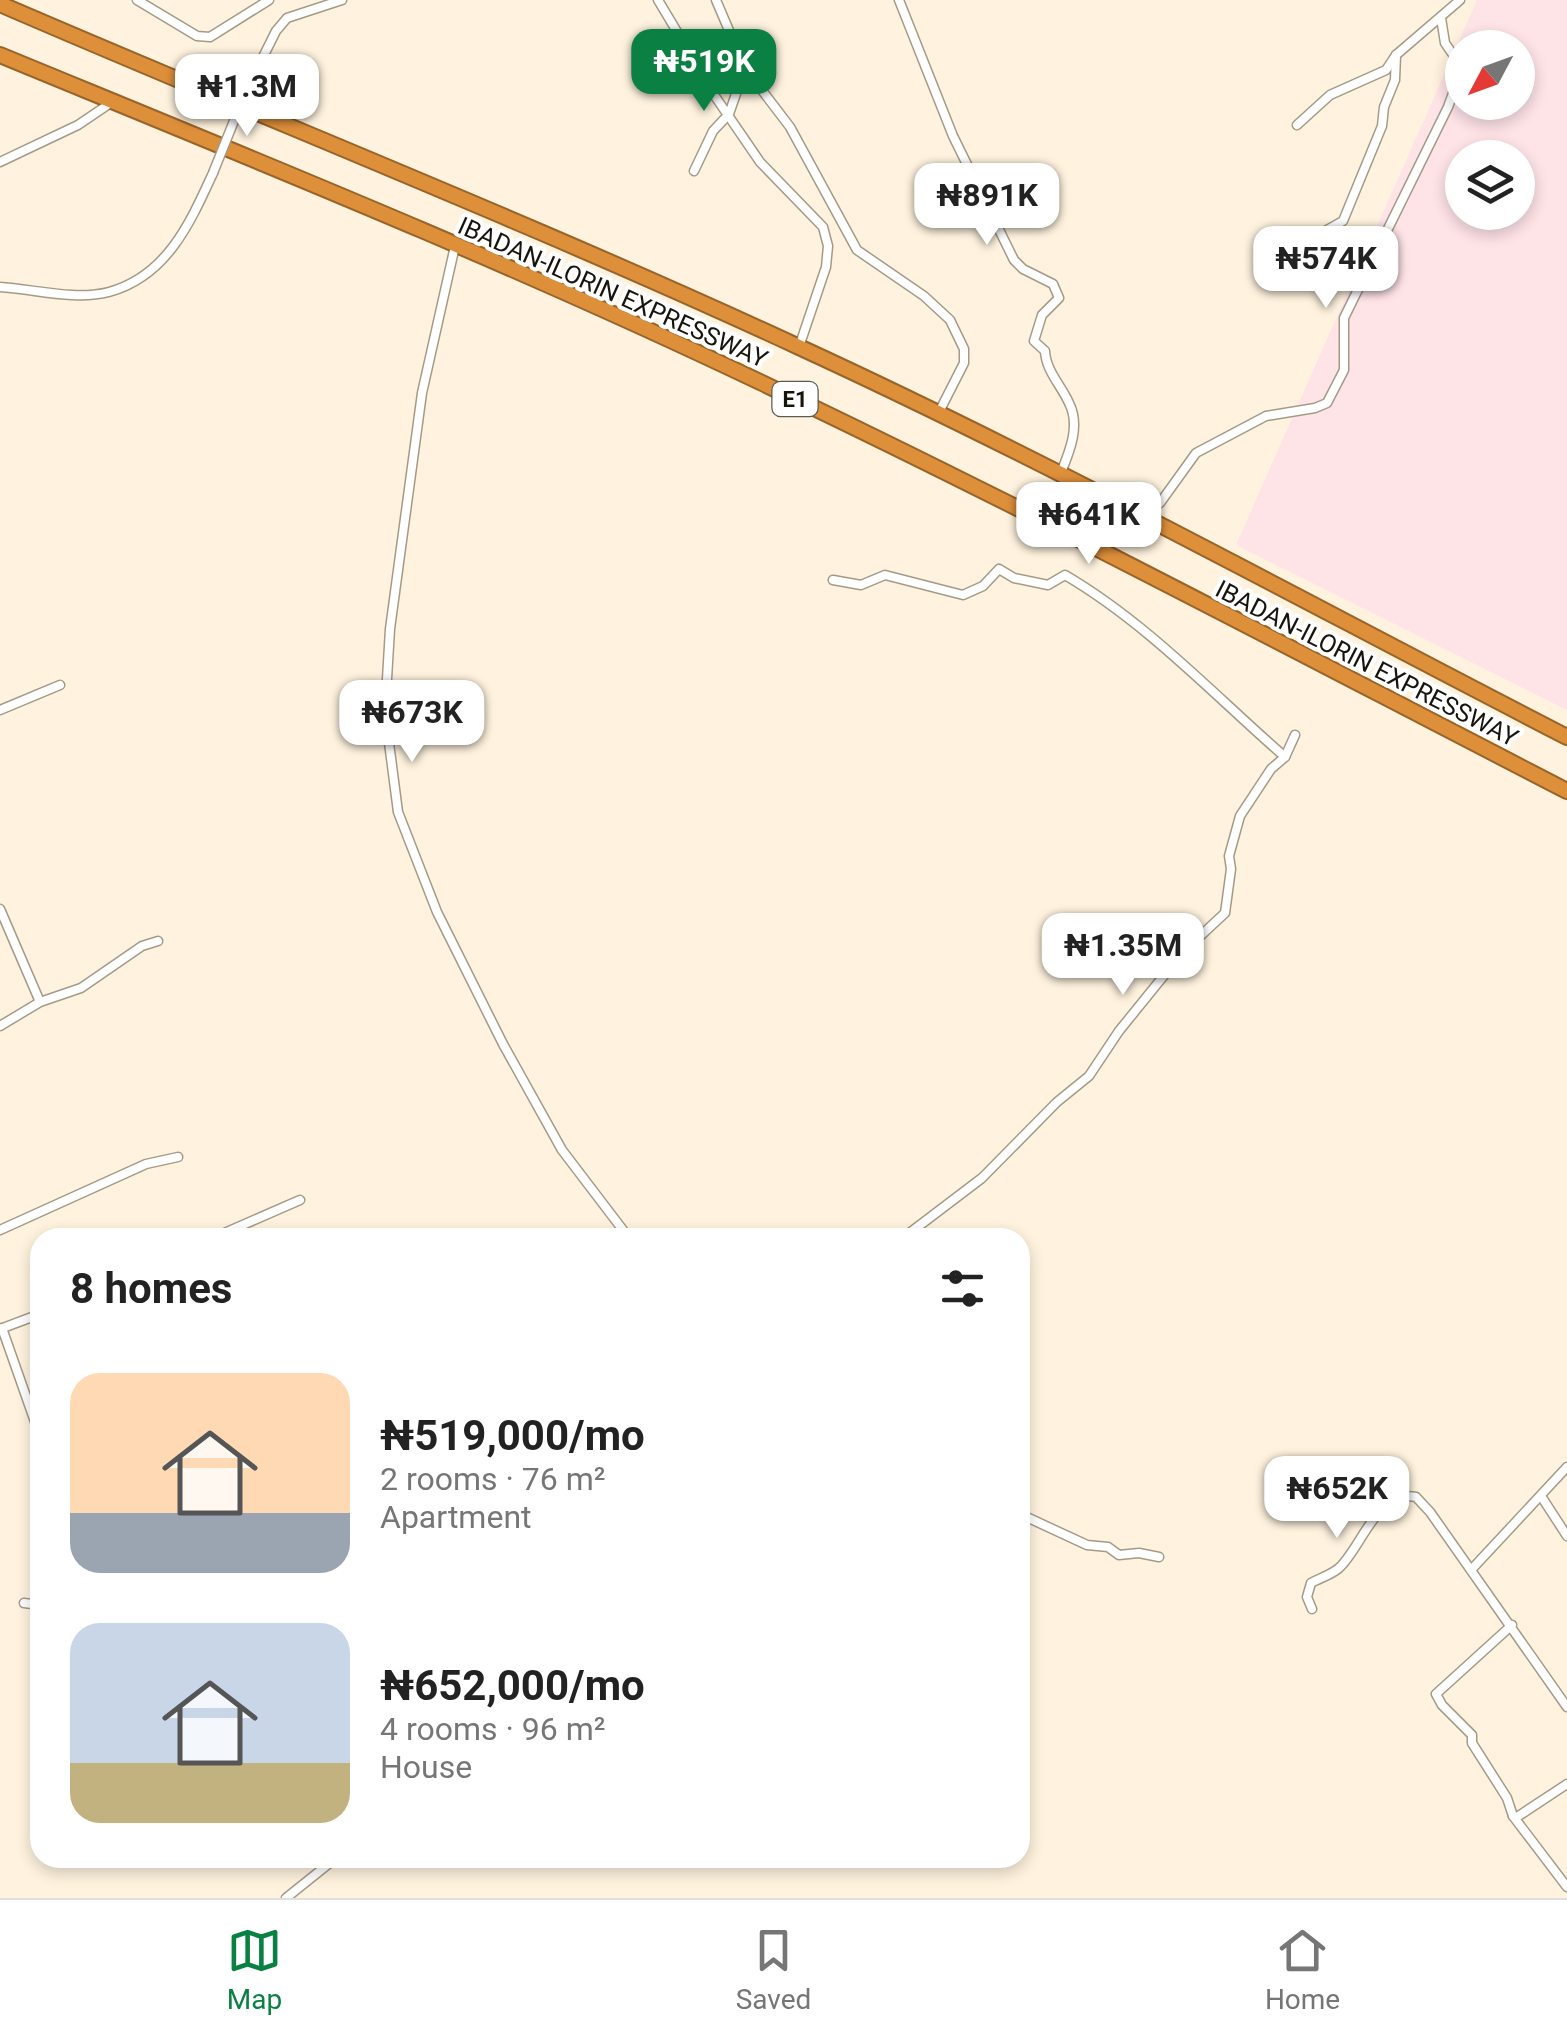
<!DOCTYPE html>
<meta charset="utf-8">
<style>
:root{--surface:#fff;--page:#f2f2f2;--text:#222;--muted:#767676;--line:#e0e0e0;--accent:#0b8043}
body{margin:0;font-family:Roboto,sans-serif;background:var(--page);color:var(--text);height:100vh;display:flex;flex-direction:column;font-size:38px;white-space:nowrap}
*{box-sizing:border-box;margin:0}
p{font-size:32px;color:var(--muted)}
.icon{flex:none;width:55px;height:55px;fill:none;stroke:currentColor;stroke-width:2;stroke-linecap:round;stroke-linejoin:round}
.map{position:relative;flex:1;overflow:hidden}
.drawer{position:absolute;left:30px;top:1228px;width:1000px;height:640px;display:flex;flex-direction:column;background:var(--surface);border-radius:30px;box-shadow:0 5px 15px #0003}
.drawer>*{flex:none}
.needle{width:65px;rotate:229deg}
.tools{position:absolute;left:1445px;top:30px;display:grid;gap:20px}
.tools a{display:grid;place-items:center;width:90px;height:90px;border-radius:50%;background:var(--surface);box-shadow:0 5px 15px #0003;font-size:50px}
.price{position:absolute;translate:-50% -85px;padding:0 22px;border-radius:20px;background:#fff;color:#222;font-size:32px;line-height:65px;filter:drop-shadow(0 2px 5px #0008)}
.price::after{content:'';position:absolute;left:50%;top:60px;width:30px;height:22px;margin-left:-15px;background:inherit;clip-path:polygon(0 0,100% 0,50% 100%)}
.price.active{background:var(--accent);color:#fff}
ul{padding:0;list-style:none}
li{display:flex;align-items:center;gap:30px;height:250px;padding:0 40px}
li span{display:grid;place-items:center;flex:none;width:280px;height:200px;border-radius:30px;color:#555}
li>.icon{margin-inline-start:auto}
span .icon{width:120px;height:120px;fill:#fffc;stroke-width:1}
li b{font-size:42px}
h2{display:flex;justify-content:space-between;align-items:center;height:120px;padding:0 40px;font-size:42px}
.tab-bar{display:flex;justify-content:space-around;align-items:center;height:140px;border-top:2px solid var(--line);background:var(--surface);font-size:28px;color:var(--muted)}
.tab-bar a{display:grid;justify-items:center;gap:5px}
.tab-bar .active{color:var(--accent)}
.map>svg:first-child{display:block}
</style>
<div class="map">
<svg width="1567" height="1898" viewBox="0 0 1567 1898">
<rect width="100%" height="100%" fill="#fff3df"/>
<!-- education -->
<path fill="#fee3e7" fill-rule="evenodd" d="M 1477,0 L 1567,0 L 1567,710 L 1236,545 ZM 1462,48 L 1518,48 L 1518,102 L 1462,102 ZM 1462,158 L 1518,158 L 1518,212 L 1462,212 Z"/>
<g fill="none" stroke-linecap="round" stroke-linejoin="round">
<defs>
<g id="minor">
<path d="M 137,0 L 197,36 L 210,37 L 269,0"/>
<path d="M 658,0 L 679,35 L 684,51 L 760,162 L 823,227 L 828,246 L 826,267 L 799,347"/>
<path d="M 716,0 L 745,68 L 790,127 L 857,250 L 924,296 L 950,320 L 964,349 L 964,363 L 938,414"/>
<path d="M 899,0 L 953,136 L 1014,260 L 1023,269 L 1053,284 L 1059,298 L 1042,315 L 1034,341 L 1045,351 C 1046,371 1061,385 1069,403 C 1081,426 1069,453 1060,475"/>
<path d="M 246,91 L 276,31 L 287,18 L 342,0"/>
<path d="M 1297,125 L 1330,95 L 1386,70 L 1396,55 L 1460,0"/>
<path d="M 0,162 L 78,125 L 112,102"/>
<path d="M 694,171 L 713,131 L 729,114 L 745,68"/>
<path d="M 1309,240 L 1343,221 L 1382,126 L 1384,107 L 1395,80 L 1396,55"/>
<path d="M 455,246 L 422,393 L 390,629 L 385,712 L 398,812 L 437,912 L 503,1044 L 562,1150 L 629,1238"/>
<path d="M 0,287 C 34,289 75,301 109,292 C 167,276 190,223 213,173"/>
<path d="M 1134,513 L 1138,506 L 1154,507 L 1160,503 L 1196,453 L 1266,416 L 1315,408 L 1327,403 L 1344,370 L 1344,318 L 1448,107 L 1459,77 L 1456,59 L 1445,43 L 1441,18"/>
<path d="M 833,580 L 861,585 L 885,575 L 963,595 L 983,586 L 999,569 L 1014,578 L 1048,585 L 1065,575 C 1147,623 1214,695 1285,757"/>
<path d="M 0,710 L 60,685"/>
<path d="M 0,909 L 40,1002"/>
<path d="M 0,1026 L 40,1002 L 81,988 L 142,946 L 158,941"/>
<path d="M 0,1230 L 146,1164 L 178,1157"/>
<path d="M 213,1238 L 300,1200"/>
<path d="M 903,1238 L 982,1178 L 1057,1102 L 1089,1076 L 1119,1031 L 1183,952 L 1225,913 L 1231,869 L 1229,856 L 1240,816 L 1271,769 L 1285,757 L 1295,735"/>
<path d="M 2,1328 L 40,1436"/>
<path d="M 0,1329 L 40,1314"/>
<path d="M 1541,1496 L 1567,1536"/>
<path d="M 1020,1514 L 1087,1545 L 1108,1547 L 1119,1555 L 1139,1553 L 1159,1557"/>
<path d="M 1471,1570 L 1567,1467"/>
<path d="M 24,1603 L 40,1605"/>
<path d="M 1312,1609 L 1307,1597 L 1311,1583 C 1320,1578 1331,1575 1339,1568 C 1362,1547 1377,1489 1416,1497 L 1430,1512 L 1567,1707"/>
<path d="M 1512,1625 L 1436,1694 L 1442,1705 L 1472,1735 L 1472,1743 L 1507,1798 L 1513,1816"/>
<path d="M 1567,1784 L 1517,1817 L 1513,1816 L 1567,1887"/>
<path d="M 286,1898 L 336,1858"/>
</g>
<g id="motorway">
<path d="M 0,4 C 266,119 536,225 799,347 C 1060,467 1312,606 1567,737"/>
<path d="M 0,55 C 255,160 511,263 760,382 C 1032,511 1299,653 1567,791"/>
</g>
</defs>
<!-- minor casing -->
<use href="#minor" stroke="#a59a87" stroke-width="11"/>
<!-- motorway casing -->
<use href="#motorway" stroke="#98642a" stroke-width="18"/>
<!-- minor -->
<use href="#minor" stroke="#fff" stroke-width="8"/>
<!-- motorway -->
<use href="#motorway" stroke="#de8f3a" stroke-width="14"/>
<defs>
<path id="minor-bridge" d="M 213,173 L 246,91"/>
</defs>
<!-- minor-bridge casing -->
<use href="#minor-bridge" stroke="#a59a87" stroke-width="11" stroke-linecap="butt"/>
<!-- minor-bridge -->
<use href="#minor-bridge" stroke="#fff" stroke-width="8"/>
</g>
<g text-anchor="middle" stroke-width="8" stroke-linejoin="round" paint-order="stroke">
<!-- shield labels -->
<rect fill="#fff" stroke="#5d5a55" stroke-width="2.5" x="772.5" y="382" width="45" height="34" rx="8"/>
<g font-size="22" font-weight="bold" fill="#17140c">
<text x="795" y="407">E1</text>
</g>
<!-- street labels -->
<g font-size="25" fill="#17140c" stroke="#fff">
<text transform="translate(613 292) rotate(24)" y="9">IBADAN-ILORIN EXPRESSWAY</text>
<text transform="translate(1367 663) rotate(27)" y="9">IBADAN-ILORIN EXPRESSWAY</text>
</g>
</g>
</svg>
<div class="tools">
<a><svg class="needle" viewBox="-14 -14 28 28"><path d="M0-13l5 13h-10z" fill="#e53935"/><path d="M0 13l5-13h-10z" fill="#767676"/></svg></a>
<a><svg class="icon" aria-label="layers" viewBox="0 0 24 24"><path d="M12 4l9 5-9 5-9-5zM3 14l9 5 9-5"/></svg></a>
</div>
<b class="price active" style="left:704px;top:114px">₦519K</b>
<b class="price" style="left:247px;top:139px">₦1.3M</b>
<b class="price" style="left:987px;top:248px">₦891K</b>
<b class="price" style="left:1326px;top:311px">₦574K</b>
<b class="price" style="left:1089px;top:567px">₦641K</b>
<b class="price" style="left:412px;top:765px">₦673K</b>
<b class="price" style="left:1123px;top:998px">₦1.35M</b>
<b class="price" style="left:1337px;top:1541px">₦652K</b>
<section class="drawer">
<h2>8 homes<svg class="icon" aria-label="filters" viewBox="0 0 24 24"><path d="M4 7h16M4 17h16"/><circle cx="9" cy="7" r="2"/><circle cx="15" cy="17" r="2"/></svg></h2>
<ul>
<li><span style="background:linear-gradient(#ffd9b3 70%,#9aa5b1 0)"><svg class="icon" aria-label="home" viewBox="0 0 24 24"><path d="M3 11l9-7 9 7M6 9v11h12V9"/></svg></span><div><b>₦519,000/mo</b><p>2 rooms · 76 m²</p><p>Apartment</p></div></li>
<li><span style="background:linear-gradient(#c9d6e8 70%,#c2b280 0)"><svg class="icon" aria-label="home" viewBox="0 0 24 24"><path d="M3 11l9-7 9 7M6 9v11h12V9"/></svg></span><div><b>₦652,000/mo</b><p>4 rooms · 96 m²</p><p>House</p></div></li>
</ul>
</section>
</div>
<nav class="tab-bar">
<a class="active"><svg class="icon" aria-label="map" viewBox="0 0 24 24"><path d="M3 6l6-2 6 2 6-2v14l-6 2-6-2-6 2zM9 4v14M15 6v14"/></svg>Map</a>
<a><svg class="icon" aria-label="saved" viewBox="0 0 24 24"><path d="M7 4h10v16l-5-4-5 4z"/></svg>Saved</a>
<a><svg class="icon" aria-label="home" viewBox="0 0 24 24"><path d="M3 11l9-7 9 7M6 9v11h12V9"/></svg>Home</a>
</nav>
